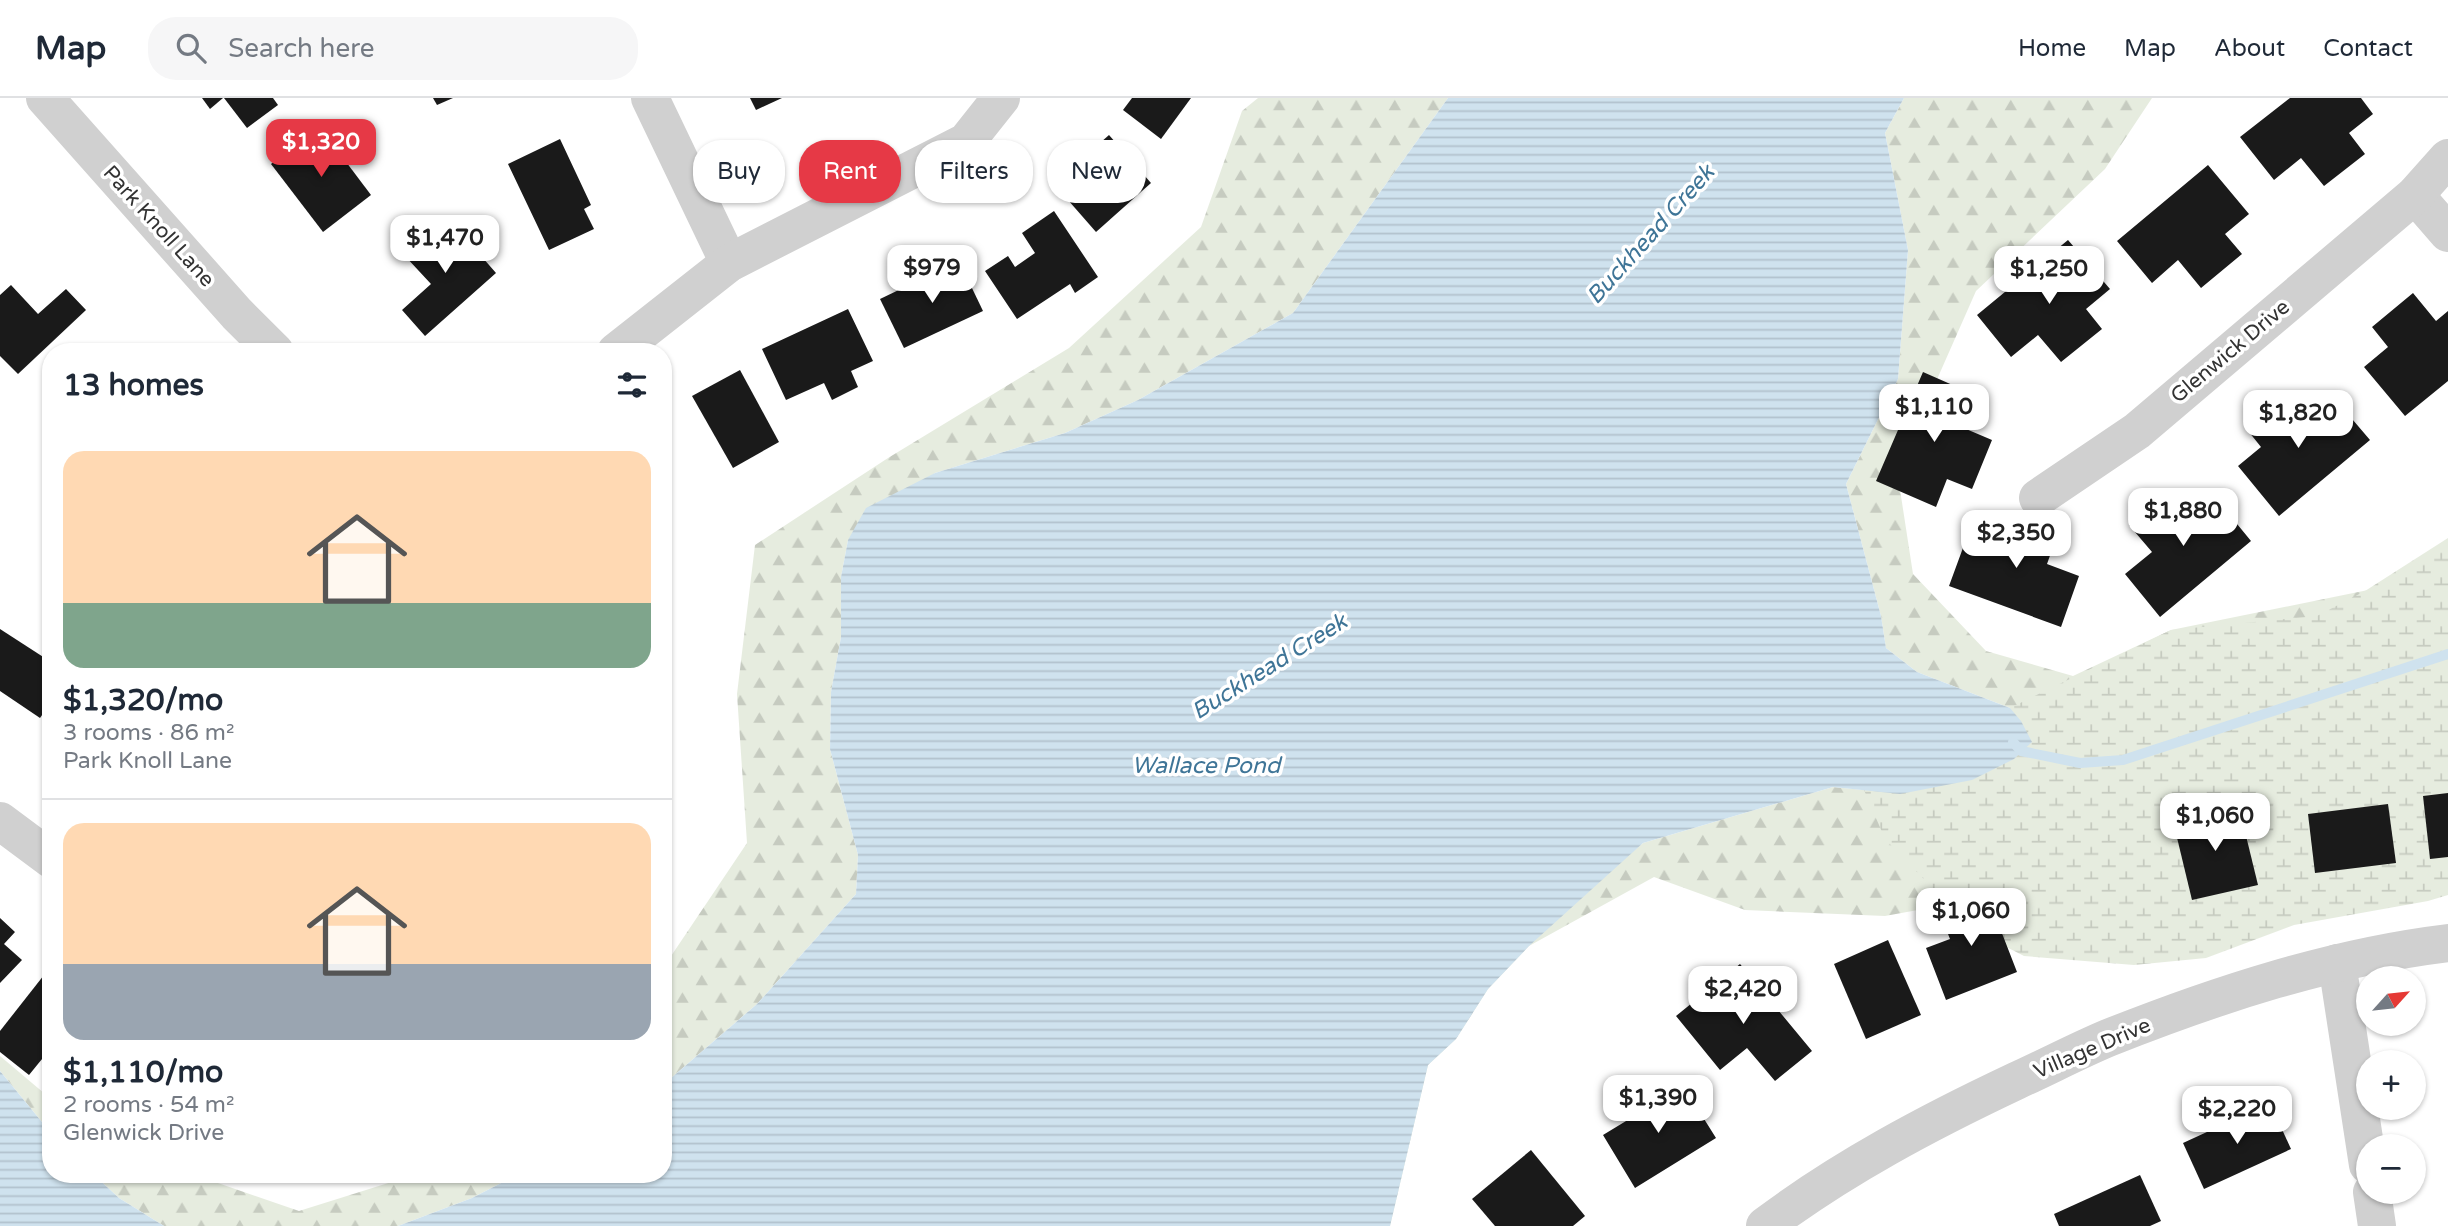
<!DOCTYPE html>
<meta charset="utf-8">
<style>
:root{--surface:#fff;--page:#f6f6f7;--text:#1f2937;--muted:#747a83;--line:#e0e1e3;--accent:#e63946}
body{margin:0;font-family:"Varela Round",sans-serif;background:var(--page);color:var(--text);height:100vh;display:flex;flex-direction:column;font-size:26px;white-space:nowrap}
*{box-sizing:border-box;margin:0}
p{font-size:23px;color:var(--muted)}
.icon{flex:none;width:38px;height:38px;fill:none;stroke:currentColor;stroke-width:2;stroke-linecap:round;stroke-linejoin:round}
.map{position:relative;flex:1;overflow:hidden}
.panel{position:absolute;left:42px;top:245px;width:630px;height:840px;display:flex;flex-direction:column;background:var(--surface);border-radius:28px;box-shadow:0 2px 5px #0004}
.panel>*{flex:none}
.hud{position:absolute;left:693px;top:42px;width:665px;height:63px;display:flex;gap:14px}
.needle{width:46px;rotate:63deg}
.tools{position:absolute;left:2356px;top:868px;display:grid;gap:14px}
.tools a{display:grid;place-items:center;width:70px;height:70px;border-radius:50%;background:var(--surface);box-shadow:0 2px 5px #0004;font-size:35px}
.price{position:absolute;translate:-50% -60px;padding:0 16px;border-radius:14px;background:#fff;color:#222;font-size:23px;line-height:46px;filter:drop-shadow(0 2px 4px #0008)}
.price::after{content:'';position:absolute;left:50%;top:42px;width:21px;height:16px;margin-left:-10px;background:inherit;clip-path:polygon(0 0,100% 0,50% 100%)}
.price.current{background:var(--accent);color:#fff}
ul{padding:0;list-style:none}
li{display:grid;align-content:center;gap:14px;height:371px;padding:0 21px}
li+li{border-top:2px solid var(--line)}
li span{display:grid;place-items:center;height:217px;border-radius:21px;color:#555}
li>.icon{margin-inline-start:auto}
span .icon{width:126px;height:126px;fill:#fffc;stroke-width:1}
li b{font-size:30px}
h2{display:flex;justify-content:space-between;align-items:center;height:84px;padding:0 21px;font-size:30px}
.tag{padding:0 24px;border-radius:28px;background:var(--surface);box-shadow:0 2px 5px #0004;font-size:24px;line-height:63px}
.tag.current{background:var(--accent);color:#fff}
header{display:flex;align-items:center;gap:42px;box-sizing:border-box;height:98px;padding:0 35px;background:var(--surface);border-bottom:2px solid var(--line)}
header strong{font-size:33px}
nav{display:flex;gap:38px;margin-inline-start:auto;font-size:24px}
.search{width:490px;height:63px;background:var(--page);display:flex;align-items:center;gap:18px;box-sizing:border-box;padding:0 24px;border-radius:28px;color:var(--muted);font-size:26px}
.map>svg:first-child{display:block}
</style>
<header>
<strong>Map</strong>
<div class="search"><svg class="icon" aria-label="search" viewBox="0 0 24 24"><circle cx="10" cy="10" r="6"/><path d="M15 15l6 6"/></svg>Search here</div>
<nav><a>Home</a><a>Map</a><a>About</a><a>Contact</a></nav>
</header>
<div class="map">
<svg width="2448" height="1128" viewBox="0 0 2448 1128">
<defs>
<pattern id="forest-firs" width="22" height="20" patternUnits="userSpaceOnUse" patternTransform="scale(1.75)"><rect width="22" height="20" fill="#e6ecdf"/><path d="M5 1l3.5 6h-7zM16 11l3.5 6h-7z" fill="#c6cbc0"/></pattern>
<pattern id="wetland-marsh" width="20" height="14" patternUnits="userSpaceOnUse" patternTransform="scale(1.75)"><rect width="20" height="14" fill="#e6ecdf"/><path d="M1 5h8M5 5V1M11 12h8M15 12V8" fill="none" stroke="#c6cbc0"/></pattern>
<pattern id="water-rules" width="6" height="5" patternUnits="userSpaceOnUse" patternTransform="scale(1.75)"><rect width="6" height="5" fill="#cfe2ee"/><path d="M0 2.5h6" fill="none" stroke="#b2c2cd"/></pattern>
</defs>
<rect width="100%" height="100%" fill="#fff"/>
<!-- forest -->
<g fill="url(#forest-firs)">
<path d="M 1258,0 L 1448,0 L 1293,215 L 1138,302 L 1065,335 L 935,375 L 848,442 L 841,479 L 841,539 L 831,594 L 830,651 L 858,757 L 856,796 L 757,906 L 663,987 L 663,870 L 747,745 L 737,596 L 755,447 L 888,360 L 1069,250 L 1201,129 L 1242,13 Z"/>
<path d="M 1904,0 L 2152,0 L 2105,71 L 1976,193 L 1897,372 L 1913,476 L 1986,553 L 2073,578 L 2171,532 L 2422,481 L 2044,789 L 1885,818 L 1745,812 L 1654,779 L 1529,848 L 1488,891 L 1456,941 L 1428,967 L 1390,1128 L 1179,1128 L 1643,745 L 1833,689 L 1864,692 L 2014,661 L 2021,653 L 2010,610 L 1917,574 L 1886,550 L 1881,518 L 1846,386 L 1898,281 L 1908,152 L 1885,35 Z"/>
<path d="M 0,958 L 51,1001 L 51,1035 L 0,973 Z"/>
<path d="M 93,1076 L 192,1076 L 299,1113 L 417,1076 L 519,1076 L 472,1100 L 398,1128 L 164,1128 L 119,1100 Z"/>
</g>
<!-- wetland -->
<path fill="url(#wetland-marsh)" d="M 2448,440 L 2448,797 L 2428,803 L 2294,827 L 2206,860 L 2134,867 L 2024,858 L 1973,832 L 1885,741 L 1864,692 L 1900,696 L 2014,661 L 2021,653 L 2021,623 L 2010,610 L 2171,532 L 2317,518 L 2365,493 Z"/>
<!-- water -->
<g fill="url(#water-rules)">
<path d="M 1448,0 L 1904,0 L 1885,35 L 1908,152 L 1898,281 L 1846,386 L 1881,518 L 1886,550 L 1917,574 L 2010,610 L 2021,623 L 2032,644 L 2014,661 L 1972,682 L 1900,696 L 1833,689 L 1643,745 L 1529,848 L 1488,891 L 1456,941 L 1428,967 L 1390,1128 L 398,1128 L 472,1100 L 519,1076 L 663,1076 L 663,987 L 757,906 L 856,796 L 858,757 L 830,651 L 831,594 L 841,539 L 841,479 L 848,442 L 866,410 L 935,375 L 1065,335 L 1138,302 L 1293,215 Z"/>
<path d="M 0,973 L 51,1035 L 51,1076 L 93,1076 L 119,1100 L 164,1128 L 0,1128 Z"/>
</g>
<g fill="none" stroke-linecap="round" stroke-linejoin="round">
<!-- stream -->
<path stroke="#cfe2ee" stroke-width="10" d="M 2013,644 L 2021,653 L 2080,665 L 2123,662 L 2448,556"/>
</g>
<!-- building -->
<g fill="#1a1a1a">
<path d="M 202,0 L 223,0 L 210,11 Z"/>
<path d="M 224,0 L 273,0 L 278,7 L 247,30 Z"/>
<path d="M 433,0 L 453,0 L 437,7 Z"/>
<path d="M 750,0 L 782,0 L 756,12 Z"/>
<path d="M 1132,0 L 1191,0 L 1161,41 L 1123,12 Z"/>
<path d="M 2290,0 L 2361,0 L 2373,16 L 2349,35 L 2365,56 L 2324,88 L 2301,60 L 2274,82 L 2240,39 Z"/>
<path d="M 319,28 L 371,97 L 323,134 L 271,66 Z"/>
<path d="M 1109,37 L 1151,85 L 1096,134 L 1054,86 Z"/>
<path d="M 560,41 L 591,107 L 584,111 L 594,131 L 549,152 L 508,66 Z"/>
<path d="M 2208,67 L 2249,116 L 2225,136 L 2242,156 L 2201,190 L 2178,162 L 2152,185 L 2117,143 Z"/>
<path d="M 1054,113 L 1098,179 L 1075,195 L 1070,186 L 1017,221 L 985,173 L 1008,158 L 1015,169 L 1035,155 L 1022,135 Z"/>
<path d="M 448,120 L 496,175 L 425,238 L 402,212 L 431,186 L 405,158 Z"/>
<path d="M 2068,142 L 2110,191 L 2086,211 L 2102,231 L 2061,264 L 2038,237 L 2011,259 L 1977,217 Z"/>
<path d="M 959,163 L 983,213 L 904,250 L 880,201 Z"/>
<path d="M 11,187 L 38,216 L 66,191 L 86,212 L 18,276 L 0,258 L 0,197 Z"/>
<path d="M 2413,195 L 2436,223 L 2448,213 L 2448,283 L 2405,318 L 2364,269 L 2388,249 L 2372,229 Z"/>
<path d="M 848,211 L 873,263 L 851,273 L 858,289 L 832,302 L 824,285 L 786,302 L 762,251 Z"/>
<path d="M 101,246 L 109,254 L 93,254 Z"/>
<path d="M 740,272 L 779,344 L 733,370 L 692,298 Z"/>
<path d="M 1923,274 L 1973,296 L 1959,328 L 1992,342 L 1972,391 L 1947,381 L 1936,409 L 1876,383 Z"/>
<path d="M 2285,295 L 2308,323 L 2335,301 L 2370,342 L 2279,418 L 2238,368 L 2261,349 L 2245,329 Z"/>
<path d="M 2169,393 L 2186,413 L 2210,393 L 2251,443 L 2160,519 L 2125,476 L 2152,454 L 2129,427 Z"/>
<path d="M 2009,415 L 2059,432 L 2047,466 L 2079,478 L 2061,529 L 1949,488 L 1971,428 L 2000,439 Z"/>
<path d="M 0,531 L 51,564 L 51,604 L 40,620 L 0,593 Z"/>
<path d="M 2448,695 L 2448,759 L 2430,761 L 2423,698 Z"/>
<path d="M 2388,706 L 2396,765 L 2315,775 L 2308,716 Z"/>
<path d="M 2239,709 L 2258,787 L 2192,802 L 2173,723 Z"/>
<path d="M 1986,794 L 2017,874 L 1946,902 L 1926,850 L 1950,841 L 1939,813 Z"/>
<path d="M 0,820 L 15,834 L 4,846 L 22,862 L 0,885 Z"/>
<path d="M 1888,842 L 1921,917 L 1866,941 L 1834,866 Z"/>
<path d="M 1740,866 L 1812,953 L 1775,983 L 1747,950 L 1720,972 L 1676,918 Z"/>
<path d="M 44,877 L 51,882 L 51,950 L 29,977 L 0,954 L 0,933 Z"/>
<path d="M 1684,989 L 1716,1040 L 1635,1090 L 1603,1037 L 1631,1020 L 1622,1006 L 1645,992 L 1655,1007 Z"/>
<path d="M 2270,1005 L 2291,1051 L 2204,1091 L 2183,1045 Z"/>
<path d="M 1531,1052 L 1585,1118 L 1573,1128 L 1495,1128 L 1472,1101 Z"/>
<path d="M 2140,1077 L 2161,1123 L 2150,1128 L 2059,1128 L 2054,1116 Z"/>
</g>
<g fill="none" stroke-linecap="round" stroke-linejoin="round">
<!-- minor -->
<g stroke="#d0d0d0" stroke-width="38">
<path d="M 45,0 L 237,216 L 275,254"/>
<path d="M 650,0 L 729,165"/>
<path d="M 2415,97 L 2448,135"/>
<path d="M 616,254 L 729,165 L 966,44 L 1001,0"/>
<path d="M 2038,400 L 2137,333 L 2415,97 L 2448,60"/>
<path d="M 0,723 L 51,761"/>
<path d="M 2337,865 L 2368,1067"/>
<path d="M 2372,1094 L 2377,1128"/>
<path d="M 1765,1128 C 1842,1070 1929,1024 2016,983 C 2047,969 2077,953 2108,940 C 2216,897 2332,859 2448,845"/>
</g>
</g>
<g text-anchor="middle" stroke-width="7" stroke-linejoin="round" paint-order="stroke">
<!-- street labels -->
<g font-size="21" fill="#333" stroke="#fff">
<text transform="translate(159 128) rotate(48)" y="7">Park Knoll Lane</text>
<text transform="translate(2230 253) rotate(-40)" y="7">Glenwick Drive</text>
<text transform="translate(2092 950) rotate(-23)" y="7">Village Drive</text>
</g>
<!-- water labels -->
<g font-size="23" font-style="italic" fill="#3f7597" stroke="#fff">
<text transform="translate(1650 136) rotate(-48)" y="8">Buckhead Creek</text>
<text transform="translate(1269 568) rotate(-32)" y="8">Buckhead Creek</text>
<text x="1206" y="675">Wallace Pond</text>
</g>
</g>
</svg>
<div class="tools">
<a><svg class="needle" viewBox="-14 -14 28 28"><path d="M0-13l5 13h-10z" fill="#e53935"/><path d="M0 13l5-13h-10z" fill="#747a83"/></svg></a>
<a>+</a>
<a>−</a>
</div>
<b class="price current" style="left:321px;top:81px">$1,320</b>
<b class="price" style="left:445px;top:177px">$1,470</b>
<b class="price" style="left:932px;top:207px">$979</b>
<b class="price" style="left:2049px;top:208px">$1,250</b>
<b class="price" style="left:1934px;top:346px">$1,110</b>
<b class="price" style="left:2298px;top:352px">$1,820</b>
<b class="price" style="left:2183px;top:450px">$1,880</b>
<b class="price" style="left:2016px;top:472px">$2,350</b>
<b class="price" style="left:2215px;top:755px">$1,060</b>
<b class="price" style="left:1971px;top:850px">$1,060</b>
<b class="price" style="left:1743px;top:928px">$2,420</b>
<b class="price" style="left:1658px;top:1037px">$1,390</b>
<b class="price" style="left:2237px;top:1048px">$2,220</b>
<div class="hud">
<a class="tag">Buy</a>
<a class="tag current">Rent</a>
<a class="tag">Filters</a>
<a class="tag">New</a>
</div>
<section class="panel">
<h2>13 homes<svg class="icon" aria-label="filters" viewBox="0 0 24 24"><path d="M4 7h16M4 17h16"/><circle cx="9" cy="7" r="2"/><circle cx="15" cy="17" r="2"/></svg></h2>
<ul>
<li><span style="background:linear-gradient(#ffd9b3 70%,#7fa58c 0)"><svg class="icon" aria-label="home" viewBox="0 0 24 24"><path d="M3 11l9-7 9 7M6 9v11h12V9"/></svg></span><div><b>$1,320/mo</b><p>3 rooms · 86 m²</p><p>Park Knoll Lane</p></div></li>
<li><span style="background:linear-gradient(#ffd9b3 65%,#9aa5b1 0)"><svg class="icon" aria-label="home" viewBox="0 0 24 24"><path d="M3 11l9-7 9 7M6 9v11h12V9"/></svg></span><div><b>$1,110/mo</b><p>2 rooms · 54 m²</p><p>Glenwick Drive</p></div></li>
</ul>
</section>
</div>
